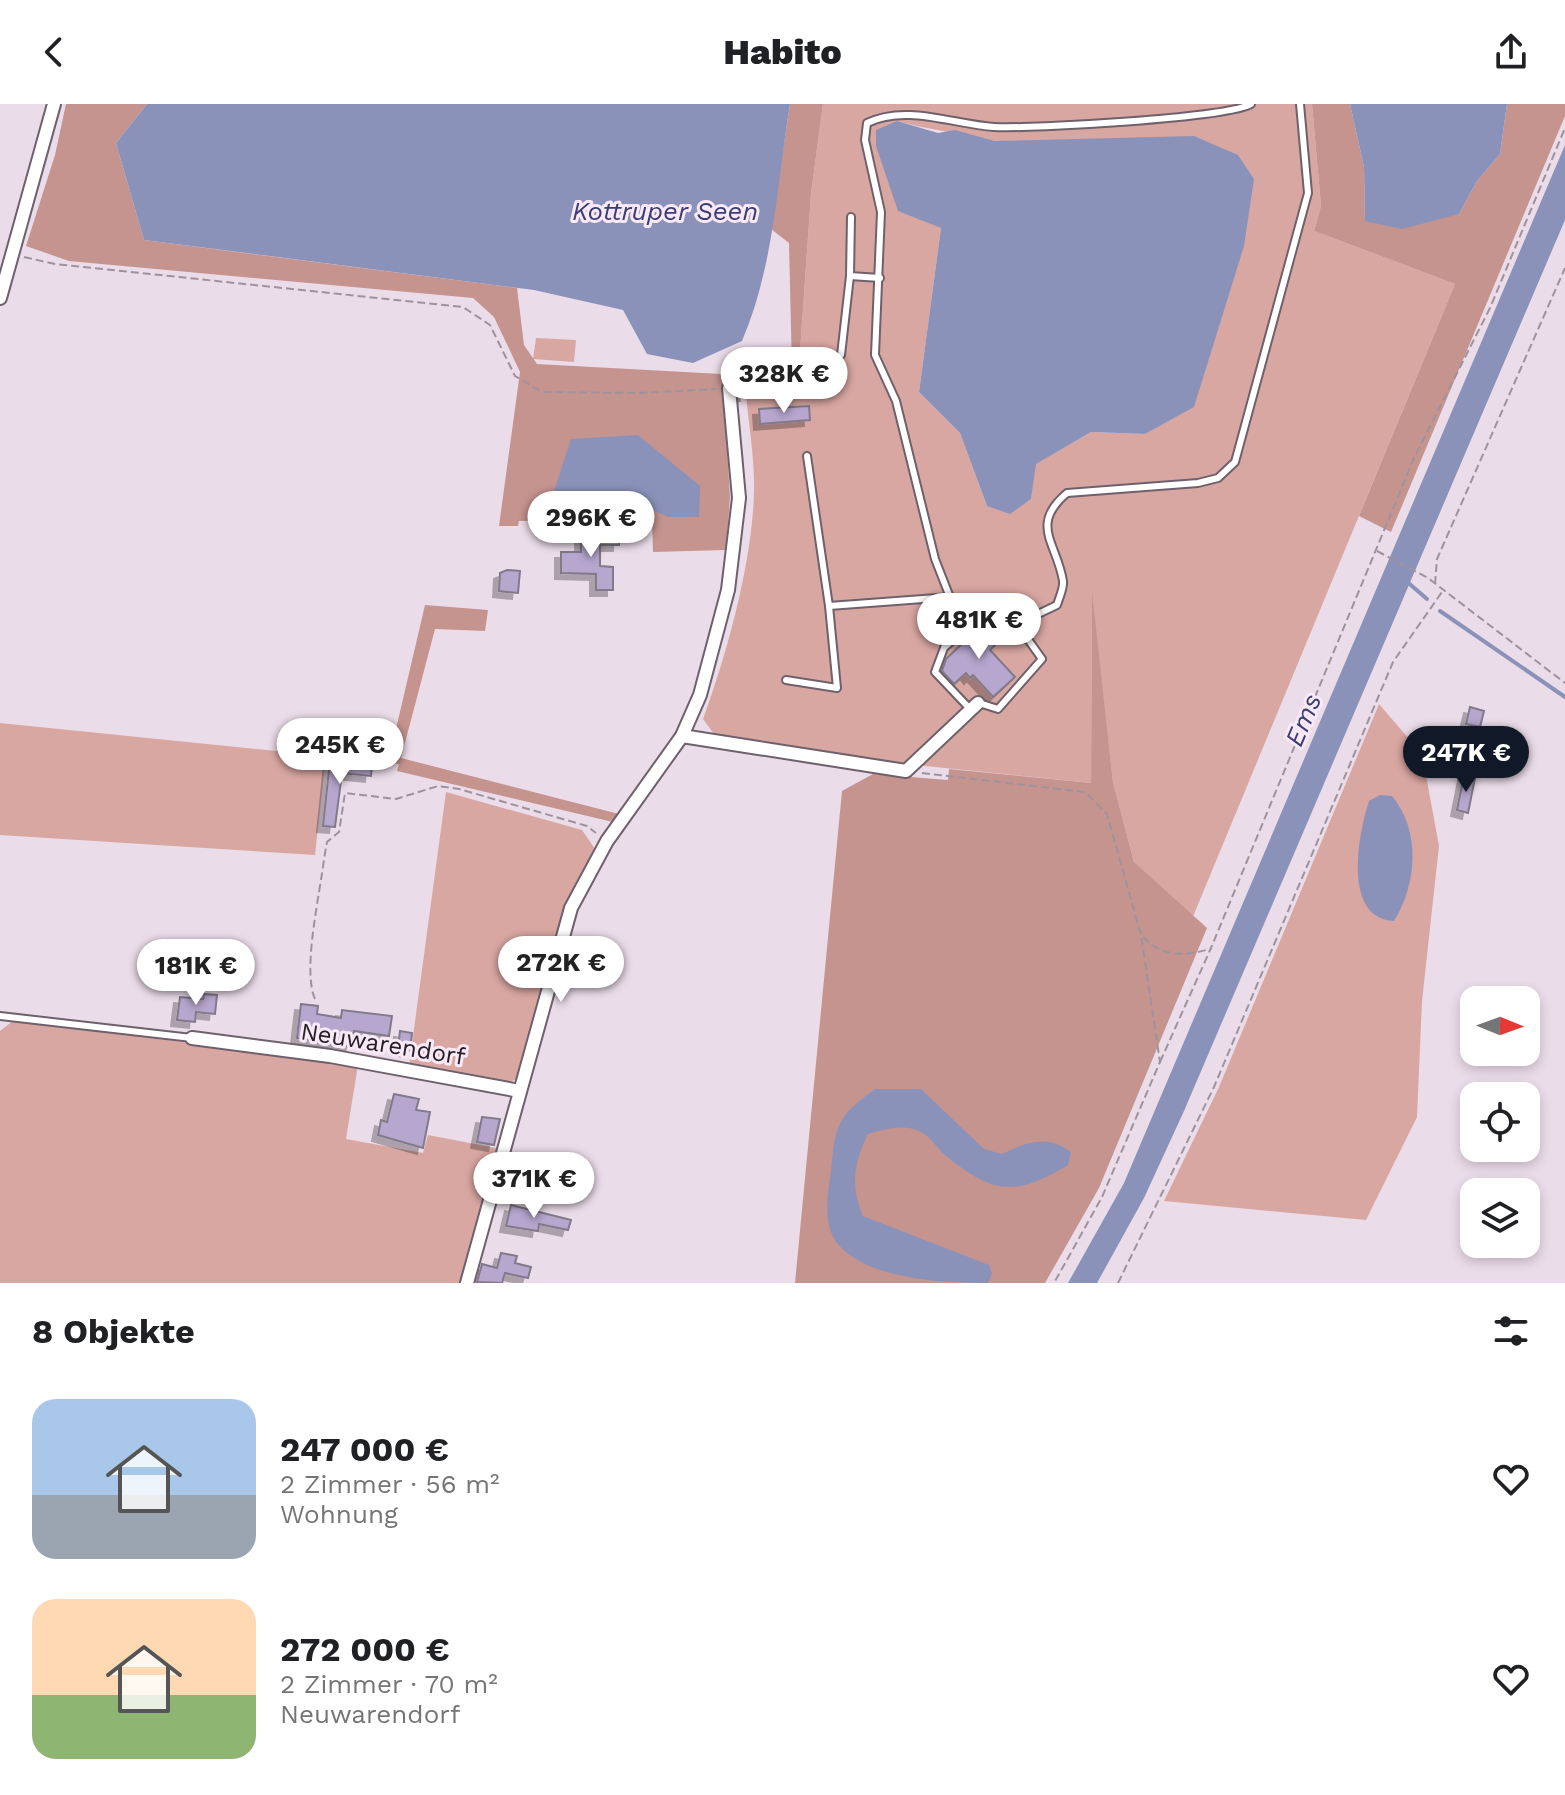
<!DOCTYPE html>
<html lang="de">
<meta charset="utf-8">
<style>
:root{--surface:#fff;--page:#f2f2f2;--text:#202124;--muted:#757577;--accent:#111827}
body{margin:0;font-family:"Work Sans",sans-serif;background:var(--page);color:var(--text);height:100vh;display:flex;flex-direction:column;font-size:30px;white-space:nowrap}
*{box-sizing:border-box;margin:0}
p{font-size:26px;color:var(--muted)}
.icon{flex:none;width:44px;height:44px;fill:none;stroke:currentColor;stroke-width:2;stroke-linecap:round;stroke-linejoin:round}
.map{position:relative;height:1179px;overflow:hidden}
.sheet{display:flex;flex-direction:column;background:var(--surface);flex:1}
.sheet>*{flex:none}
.needle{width:52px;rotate:91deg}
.buttons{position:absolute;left:1460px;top:882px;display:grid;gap:16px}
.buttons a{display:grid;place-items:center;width:80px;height:80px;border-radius:16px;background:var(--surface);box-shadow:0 4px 12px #0003;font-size:40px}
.price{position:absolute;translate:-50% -68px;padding:0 18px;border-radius:28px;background:#fff;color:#222;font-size:26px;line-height:52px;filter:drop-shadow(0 2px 4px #0008)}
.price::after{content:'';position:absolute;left:50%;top:48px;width:24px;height:18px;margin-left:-12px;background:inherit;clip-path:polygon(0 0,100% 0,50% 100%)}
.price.selected{background:var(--accent);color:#fff}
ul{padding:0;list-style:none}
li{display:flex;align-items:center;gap:24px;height:200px;padding:0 32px}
li span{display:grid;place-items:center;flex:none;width:224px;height:160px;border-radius:24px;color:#555}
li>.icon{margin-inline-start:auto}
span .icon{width:96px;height:96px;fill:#fffc;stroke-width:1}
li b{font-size:34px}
h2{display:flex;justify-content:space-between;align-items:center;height:96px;padding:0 32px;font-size:34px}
header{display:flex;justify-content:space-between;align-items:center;height:104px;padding:0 32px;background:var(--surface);font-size:36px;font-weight:800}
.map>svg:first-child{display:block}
</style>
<header><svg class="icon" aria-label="back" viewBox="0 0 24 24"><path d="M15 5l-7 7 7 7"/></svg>Habito<svg class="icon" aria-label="share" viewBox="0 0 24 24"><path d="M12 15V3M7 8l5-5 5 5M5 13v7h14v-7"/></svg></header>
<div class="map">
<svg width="1565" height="1179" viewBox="0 0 1565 1179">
<defs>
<filter id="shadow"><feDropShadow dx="-6" dy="6" stdDeviation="0" flood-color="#0004"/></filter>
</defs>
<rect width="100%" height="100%" fill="#ebdce9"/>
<!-- green -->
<g fill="#d9a7a2" fill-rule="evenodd">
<path d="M 823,0 L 1312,0 L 1321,102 L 1314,127 L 1455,180 L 1192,815 L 1134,758 L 1113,678 L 1092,498 L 1091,679 L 867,656 L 714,630 L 703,615 C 727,550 752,459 754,389 C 755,357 749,323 746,291 L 799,262 L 811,90 ZM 897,17 C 930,27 961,28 995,37 L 1163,319 L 1145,330 L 1091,328 L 1035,360 L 1031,395 L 987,402 L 960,329 L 919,288 L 941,124 Z"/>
<path d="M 536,234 L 576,236 L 574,258 L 533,255 Z"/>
<path d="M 1379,600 L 1422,650 L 1439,742 L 1422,897 L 1417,1013 L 1366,1116 L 1164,1097 L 1219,983 Z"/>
<path d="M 0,619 L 326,652 L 315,751 L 0,731 Z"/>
<path d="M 446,688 L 582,726 L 595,745 L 566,803 L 518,974 L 507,980 L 409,962 Z"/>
<path d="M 14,916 L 358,961 L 346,1035 L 423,1049 L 428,1031 L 501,1045 L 460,1179 L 0,1179 L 0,927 Z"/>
</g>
<!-- forest -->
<g fill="#c5948f">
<path d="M 66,0 L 147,0 L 116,39 L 144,136 L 517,184 L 524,241 L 537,260 L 740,271 L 741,298 L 724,299 L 730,393 L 726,446 L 653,448 L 652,416 L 519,417 L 518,422 L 499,422 L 520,268 L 494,213 L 473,194 L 69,157 L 26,142 L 55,51 Z"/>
<path d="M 790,0 L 823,0 L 811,90 L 799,262 L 792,266 L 789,139 L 771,125 Z"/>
<path d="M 1312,0 L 1350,0 L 1364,63 L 1365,117 L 1459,110 L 1477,77 L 1500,50 L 1507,0 L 1565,0 L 1565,12 L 1391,428 L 1359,412 L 1455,180 L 1314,127 L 1321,102 Z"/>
<path d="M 1092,488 L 1113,678 L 1134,758 L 1207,824 L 1099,1084 L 1045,1179 L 795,1179 L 842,687 L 873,670 L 948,676 L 949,665 L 1091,679 Z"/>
<path d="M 425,501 L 488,506 L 485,527 L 435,525 L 401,654 L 619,710 L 613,718 L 397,667 L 399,660 L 388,659 Z"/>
</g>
<!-- water -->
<g fill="#8b92ba">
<path d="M 147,0 L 790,0 C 777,80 774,162 742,237 L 693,259 L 647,250 L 623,206 L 534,186 L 144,136 L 116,39 Z"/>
<path d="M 1350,0 L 1507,0 L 1500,50 L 1477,77 L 1459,110 L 1402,125 L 1365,117 L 1364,63 Z"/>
<path d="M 897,17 L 938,29 L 955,26 L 995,37 L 1194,32 L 1238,51 L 1254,75 L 1244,142 L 1194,303 L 1145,330 L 1091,328 L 1036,360 L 1031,395 L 1010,410 L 987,402 L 960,329 L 919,288 L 941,124 L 898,107 L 876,42 L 876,26 Z"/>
<path d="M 1565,41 L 1565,116 L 1184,1007 L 1144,1094 L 1097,1179 L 1068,1179 L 1124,1079 Z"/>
<path d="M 638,331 L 700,382 L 699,413 L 668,413 L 621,391 L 551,396 L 571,335 Z"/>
<path d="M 1380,691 L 1392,692 C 1421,727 1417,780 1394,817 C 1342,815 1358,730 1369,697 Z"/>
<path d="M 875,985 L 921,985 L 984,1045 L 1002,1050 C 1026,1038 1047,1030 1071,1048 L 1068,1061 C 1015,1094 991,1089 945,1051 C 938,1045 931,1034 923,1029 C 906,1019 886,1025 868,1030 C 854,1059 850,1082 863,1112 L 989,1161 L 992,1169 L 988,1179 C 946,1179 866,1176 837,1139 C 822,1120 828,1088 831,1067 C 836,1019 836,1014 875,985 Z"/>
</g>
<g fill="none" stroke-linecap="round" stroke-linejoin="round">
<!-- stream -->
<g stroke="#8b92ba" stroke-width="4">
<path d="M 1405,476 L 1427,495"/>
<path d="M 1440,507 L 1565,593"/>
</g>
</g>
<!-- building -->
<g fill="#b7a6ce" stroke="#817a8a" stroke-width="2" filter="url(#shadow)">
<path d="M 809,302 L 810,316 L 760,320 L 759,305 Z"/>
<path d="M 619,429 L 619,441 L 600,441 L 600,462 L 613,463 L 613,486 L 596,486 L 596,470 L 561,469 L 561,448 L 581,448 L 581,430 Z"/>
<path d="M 507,466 L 520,467 L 518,489 L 499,487 L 500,469 Z"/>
<path d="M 986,517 L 1003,533 L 990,546 L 1015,573 L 993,593 L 973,571 L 970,574 L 966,569 L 954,580 L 942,567 L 946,555 Z"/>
<path d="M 1470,603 L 1484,607 L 1480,623 L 1466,620 Z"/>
<path d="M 330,656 L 372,661 L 371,672 L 342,669 L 335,723 L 323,722 Z"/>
<path d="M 1464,671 L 1475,674 L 1468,709 L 1457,706 Z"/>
<path d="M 204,890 L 217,891 L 215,910 L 196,908 L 195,918 L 177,916 L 180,893 L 203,895 Z"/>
<path d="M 301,900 L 318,902 L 317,910 L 341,914 L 342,906 L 392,912 L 389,932 L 354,927 L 351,943 L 297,934 Z"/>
<path d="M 400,927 L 412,929 L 410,947 L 398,945 Z"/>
<path d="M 394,990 L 419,995 L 416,1006 L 430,1008 L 423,1044 L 378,1031 L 381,1016 L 387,1018 Z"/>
<path d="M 482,1013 L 500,1015 L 494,1041 L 477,1038 Z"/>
<path d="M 511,1101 L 571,1116 L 568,1126 L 539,1120 L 538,1127 L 506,1122 Z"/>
<path d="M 501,1149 L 517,1152 L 515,1159 L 531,1163 L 528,1174 L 505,1169 L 502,1179 L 477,1178 L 482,1160 L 497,1164 Z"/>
</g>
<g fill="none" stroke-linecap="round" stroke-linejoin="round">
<defs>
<g id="service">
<path d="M 851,113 L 850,172 L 880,174"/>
<path d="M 841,251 L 850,172"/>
<path d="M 807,352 L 829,502 L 950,493"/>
<path d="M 946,542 L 979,513 L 991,510 L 1017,520 L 1057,501 C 1059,494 1064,484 1063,477 C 1057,439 1029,421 1067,389 L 1198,379 L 1218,374 L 1235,358 L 1308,89 L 1300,0"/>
<path d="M 786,576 L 837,584 L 829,502"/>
<path d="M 979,599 L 998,605 L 1042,555 L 1017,520"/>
<path d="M 971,606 L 935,568 L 951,525 L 953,501 L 935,455 L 896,297 L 875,251 L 881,108 L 865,36 L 867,19 C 906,0 952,20 994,23 C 1030,25 1228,14 1251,0"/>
<path d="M 0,912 L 192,934"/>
</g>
<g id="minor">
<path d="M 0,194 L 54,0"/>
<path d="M 682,632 L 906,667 L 978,599"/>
<path d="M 192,934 L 330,952 L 520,987"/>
<path d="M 467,1179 L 571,804 L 607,737 L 682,632 L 700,591 L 728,486 L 739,394 L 729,284"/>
</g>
</defs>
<!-- service casing -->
<use href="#service" stroke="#6e616c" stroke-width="10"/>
<!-- minor casing -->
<use href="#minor" stroke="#6e616c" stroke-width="16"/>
<!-- path -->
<g stroke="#9e939d" stroke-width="2" stroke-dasharray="8 4" stroke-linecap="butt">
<path d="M 24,153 L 55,160 L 463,203 L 490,221 L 515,272 L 542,288 L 640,289 L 716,285"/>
<path d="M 741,280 L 756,275"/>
<path d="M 1377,447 L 1428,474 L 1565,579"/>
<path d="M 1435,480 L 1437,455 L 1565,164"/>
<path d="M 922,669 L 1085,688 L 1107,710 L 1141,831 L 1160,958 L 1102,1093 L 1054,1179"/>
<path d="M 1143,833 C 1164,854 1184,852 1210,845"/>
<path d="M 315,895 C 302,866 320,790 324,755 L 327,738 L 339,728 L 345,689 L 396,695 L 438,682 L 459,685 L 587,722 L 596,729"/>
<path d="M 1160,958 L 1211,844 L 1414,354 L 1490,204 L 1565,24"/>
<path d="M 1118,1179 L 1214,983 L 1393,558 L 1442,488"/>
</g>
<!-- service -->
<use href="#service" stroke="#fff" stroke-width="6"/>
<!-- minor -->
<use href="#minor" stroke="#fff" stroke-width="12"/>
</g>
<g text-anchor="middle" stroke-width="6" stroke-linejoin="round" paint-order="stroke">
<!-- street labels -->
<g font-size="24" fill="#262025" stroke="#f9e9f6">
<text transform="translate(383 940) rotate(9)" y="8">Neuwarendorf</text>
</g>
<!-- water labels -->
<g font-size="26" font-style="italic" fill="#3a3e74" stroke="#f9e9f6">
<text x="665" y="116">Kottruper Seen</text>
<text transform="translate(1303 616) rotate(-67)" y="9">Ems</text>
</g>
</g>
</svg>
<div class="buttons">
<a><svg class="needle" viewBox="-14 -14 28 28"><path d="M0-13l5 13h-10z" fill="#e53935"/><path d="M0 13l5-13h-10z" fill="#757577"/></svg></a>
<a><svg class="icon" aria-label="locate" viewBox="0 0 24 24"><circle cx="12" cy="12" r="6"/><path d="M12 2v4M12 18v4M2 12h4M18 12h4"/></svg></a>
<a><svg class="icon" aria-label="layers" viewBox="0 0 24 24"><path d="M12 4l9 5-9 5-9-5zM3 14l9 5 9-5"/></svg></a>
</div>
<b class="price" style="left:784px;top:311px">328K €</b>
<b class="price" style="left:591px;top:455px">296K €</b>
<b class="price" style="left:979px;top:557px">481K €</b>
<b class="price" style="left:340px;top:682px">245K €</b>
<b class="price selected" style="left:1466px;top:690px">247K €</b>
<b class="price" style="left:561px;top:900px">272K €</b>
<b class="price" style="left:196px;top:903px">181K €</b>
<b class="price" style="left:534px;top:1116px">371K €</b>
</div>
<section class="sheet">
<h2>8 Objekte<svg class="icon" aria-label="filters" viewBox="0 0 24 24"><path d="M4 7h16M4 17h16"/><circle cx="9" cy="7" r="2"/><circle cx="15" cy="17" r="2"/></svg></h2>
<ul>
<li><span style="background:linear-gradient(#a9c7e8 60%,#9aa5b1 0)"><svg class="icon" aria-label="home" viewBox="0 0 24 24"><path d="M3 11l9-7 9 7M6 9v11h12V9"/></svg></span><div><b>247 000 €</b><p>2 Zimmer · 56 m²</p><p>Wohnung</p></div><svg class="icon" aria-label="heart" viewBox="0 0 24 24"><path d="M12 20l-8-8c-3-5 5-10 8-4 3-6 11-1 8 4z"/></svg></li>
<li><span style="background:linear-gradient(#ffd9b3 60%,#8fb573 0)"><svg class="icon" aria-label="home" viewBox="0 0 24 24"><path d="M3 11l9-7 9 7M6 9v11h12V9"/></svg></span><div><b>272 000 €</b><p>2 Zimmer · 70 m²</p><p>Neuwarendorf</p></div><svg class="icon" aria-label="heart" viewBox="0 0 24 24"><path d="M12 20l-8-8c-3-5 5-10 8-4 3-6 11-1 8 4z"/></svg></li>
</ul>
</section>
